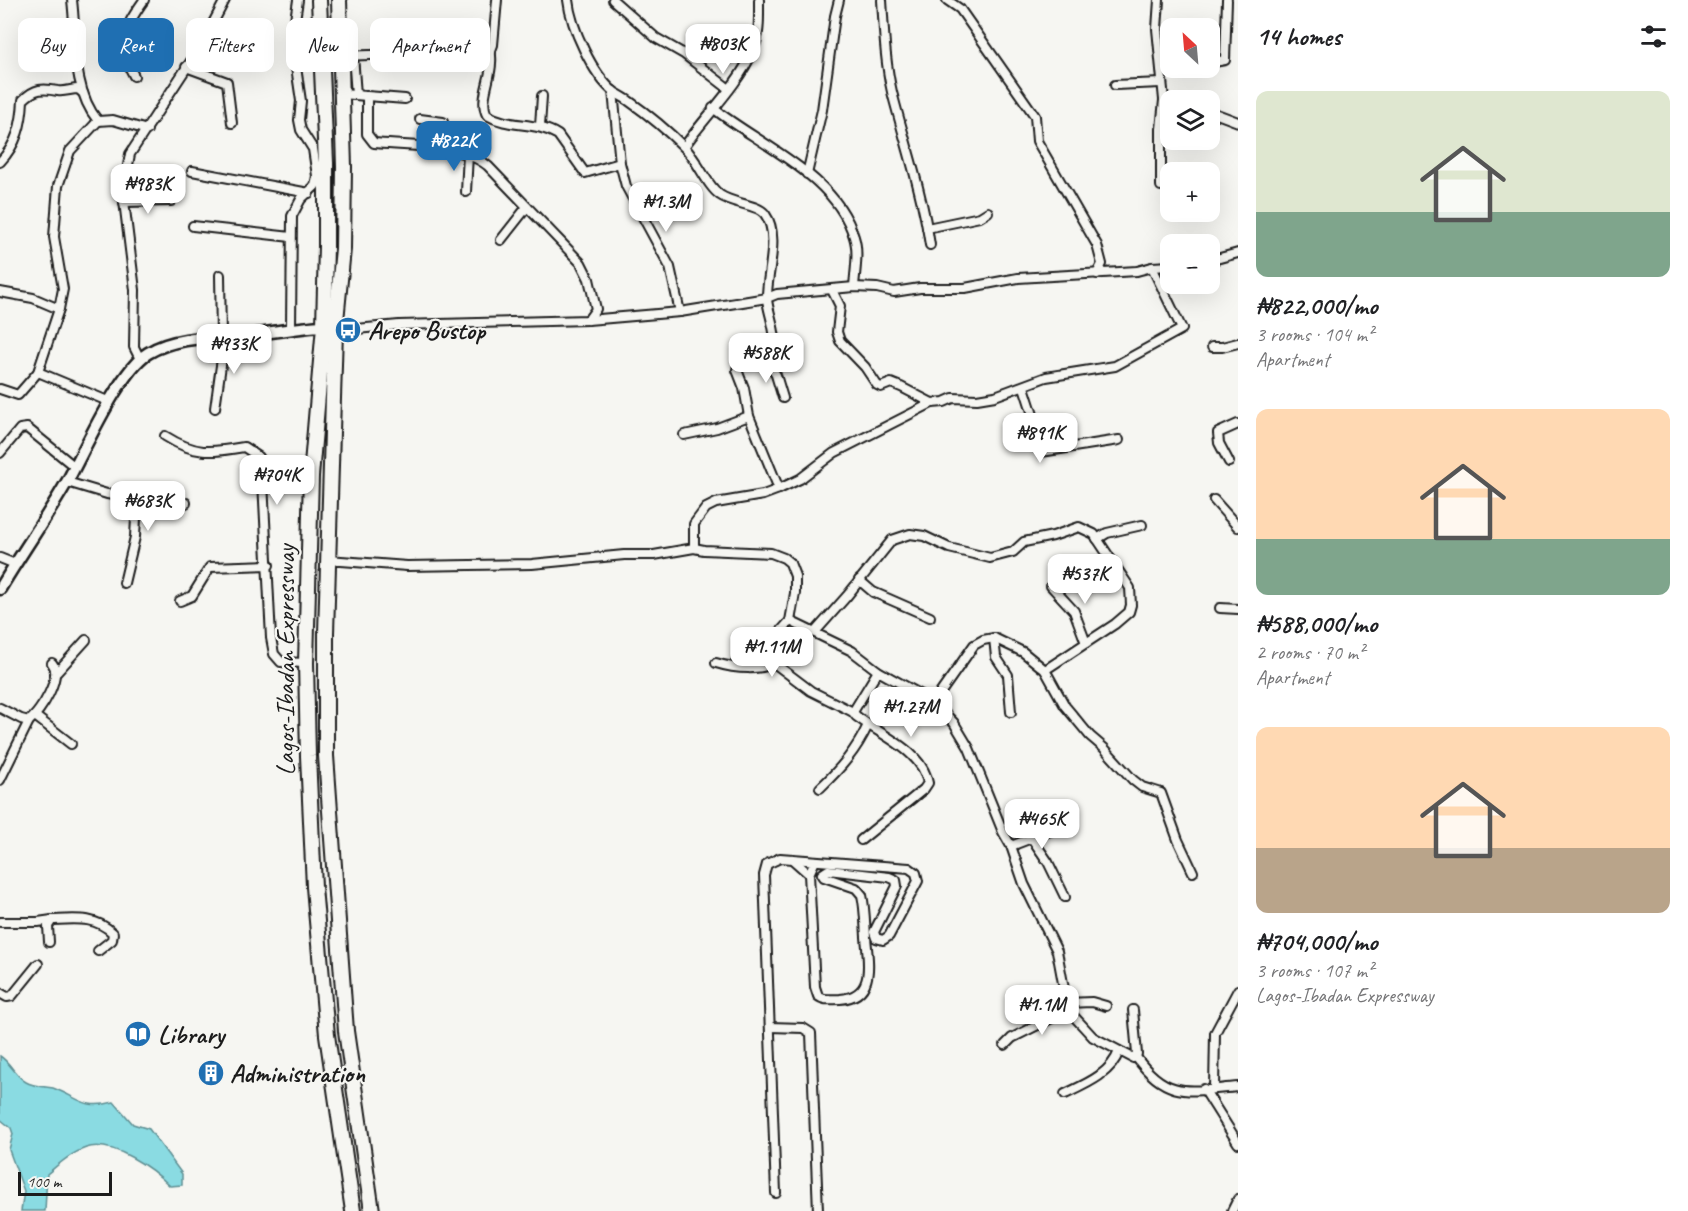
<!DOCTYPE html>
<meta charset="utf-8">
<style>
:root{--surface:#fff;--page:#f6f6f6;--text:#202124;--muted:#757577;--accent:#1f6fb2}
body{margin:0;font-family:Caveat,sans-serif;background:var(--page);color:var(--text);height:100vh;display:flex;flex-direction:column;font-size:22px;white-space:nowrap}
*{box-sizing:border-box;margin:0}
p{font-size:20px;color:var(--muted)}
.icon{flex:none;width:33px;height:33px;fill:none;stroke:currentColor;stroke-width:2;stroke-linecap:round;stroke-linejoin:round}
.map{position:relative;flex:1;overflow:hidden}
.panel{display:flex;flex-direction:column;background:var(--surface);width:450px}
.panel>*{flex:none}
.hud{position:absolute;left:18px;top:18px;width:570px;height:54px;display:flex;gap:12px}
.needle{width:39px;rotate:334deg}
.buttons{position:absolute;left:1160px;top:18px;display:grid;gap:12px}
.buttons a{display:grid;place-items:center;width:60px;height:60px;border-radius:12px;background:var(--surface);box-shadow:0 6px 24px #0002;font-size:30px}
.scale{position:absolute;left:18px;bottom:15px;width:94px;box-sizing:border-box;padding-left:6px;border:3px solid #1c1c1c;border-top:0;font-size:16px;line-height:21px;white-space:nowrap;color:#1c1c1c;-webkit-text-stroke:4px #f6f6f2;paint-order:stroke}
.price{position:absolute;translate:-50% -51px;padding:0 14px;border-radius:12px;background:#fff;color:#222;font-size:20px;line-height:39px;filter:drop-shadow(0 2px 3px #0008)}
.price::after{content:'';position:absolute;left:50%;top:36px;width:18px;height:14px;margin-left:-9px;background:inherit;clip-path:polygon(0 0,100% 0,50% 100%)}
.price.selected{background:var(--accent);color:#fff}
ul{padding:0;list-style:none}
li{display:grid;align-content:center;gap:12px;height:318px;padding:0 18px}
li span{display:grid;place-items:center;height:186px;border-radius:12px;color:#555}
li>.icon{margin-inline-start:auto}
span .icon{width:108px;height:108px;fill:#fffc;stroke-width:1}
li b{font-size:26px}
h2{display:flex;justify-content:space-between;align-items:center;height:72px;padding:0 18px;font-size:26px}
.pill{padding:0 21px;border-radius:12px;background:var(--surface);box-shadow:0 6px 24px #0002;font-size:21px;line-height:54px}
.pill.selected{background:var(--accent);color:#fff}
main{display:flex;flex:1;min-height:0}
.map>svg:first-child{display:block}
</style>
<main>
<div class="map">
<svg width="1238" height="1211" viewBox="0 0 1238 1211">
<rect width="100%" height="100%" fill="#f6f6f2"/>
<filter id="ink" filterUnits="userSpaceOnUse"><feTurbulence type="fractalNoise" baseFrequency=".0167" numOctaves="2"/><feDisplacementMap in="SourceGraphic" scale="12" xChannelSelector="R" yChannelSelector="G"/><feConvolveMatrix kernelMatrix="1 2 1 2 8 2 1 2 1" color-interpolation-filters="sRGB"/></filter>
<g filter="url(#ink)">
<!-- water -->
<path fill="#8adbe2" stroke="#5e8f93" stroke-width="1.5" d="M 0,1056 C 11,1063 15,1076 26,1082 C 34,1087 45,1086 53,1088 C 80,1098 83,1110 114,1102 L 133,1124 L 149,1129 L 182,1174 L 182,1185 L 170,1186 C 153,1169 112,1139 86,1148 C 71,1153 59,1164 47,1174 L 45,1211 L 21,1211 L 24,1191 L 9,1150 L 13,1134 L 11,1128 L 0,1119 Z"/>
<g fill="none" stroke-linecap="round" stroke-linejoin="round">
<defs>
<g id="street">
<path d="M 72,0 C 77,39 71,88 98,121 L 113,120 L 147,130"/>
<path d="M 497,0 L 493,45 C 489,52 492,56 491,63 C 491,79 479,101 487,115 C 509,128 536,121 558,135 L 585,173 L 620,163"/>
<path d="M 568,0 C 571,27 592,74 614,92 C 619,95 625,98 629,101 C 649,115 668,131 685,148 C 698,161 707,186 720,195 C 732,204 758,204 765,214 C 781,236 766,274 767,299 C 768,314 782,343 770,356 C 763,364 749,357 740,357 L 737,370 L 744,388 L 749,416 L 779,489"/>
<path d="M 613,0 L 656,38 L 684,54 L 729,89"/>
<path d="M 882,0 C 884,30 885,62 892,92 C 905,143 922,192 930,245"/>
<path d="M 947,0 L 960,9 L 1035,116 L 1037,141 L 1097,245 L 1102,264 L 1097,274"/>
<path d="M 1159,0 L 1157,29 L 1164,100 L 1161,129 L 1161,186"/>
<path d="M 353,55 L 356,95"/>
<path d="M 340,56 L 490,51"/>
<path d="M 1209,63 L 1225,60 L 1227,0"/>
<path d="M 186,67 L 227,82 L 232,123"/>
<path d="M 134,76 C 116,44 124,28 144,0"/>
<path d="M 1115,85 L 1161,83"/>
<path d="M 613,91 L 620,163 L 626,186 L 670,267 L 680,312"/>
<path d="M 342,94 L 405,99"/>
<path d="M 367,97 L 367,134 L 374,143 C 407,146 462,144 488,166 L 581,263 L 589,279 L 596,309 L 588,320"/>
<path d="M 713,108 C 759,145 836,175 854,237 C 859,252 855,271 854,287"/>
<path d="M 1209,111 L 1238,122"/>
<path d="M 420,119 L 443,122 L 439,149"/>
<path d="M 540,126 L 542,96"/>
<path d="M 684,147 C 706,115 737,87 753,51 C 760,36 759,17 759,0"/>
<path d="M 0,162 C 17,144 22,124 23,100 C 35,88 43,88 58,91 C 65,92 71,89 78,89 L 83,93"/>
<path d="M 192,171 L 309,193"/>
<path d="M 807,174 L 822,110 L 835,16 L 839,0"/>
<path d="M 466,192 L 468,154"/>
<path d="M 124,202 L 171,201"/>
<path d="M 193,226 L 291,237"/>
<path d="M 927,228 L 980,217 L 988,212"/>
<path d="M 501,240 L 527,207"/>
<path d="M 1209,261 L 1238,253"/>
<path d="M 220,275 L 221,337"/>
<path d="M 832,290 L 840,306 L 837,332 L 840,341 L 865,367 L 877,385 L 881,387 L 891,383 L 901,387 L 932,403"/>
<path d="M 0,292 L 33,298 L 59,309"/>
<path d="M 291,328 L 292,216 L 301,199 L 315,186 L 317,176 L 313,149 L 301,130 L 299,120 L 301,101 L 292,40 L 298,0"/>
<path d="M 335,331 L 399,325 L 588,320 L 680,312 L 767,298 L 777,294 L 854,287 L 877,288 L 894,292 L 920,288 L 965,288 L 1018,278 L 1137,271 L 1152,267 L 1170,266"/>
<path d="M 1212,347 L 1222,347 L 1238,343"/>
<path d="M 140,359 L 134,347 L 135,290 L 123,193 L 130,154 L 202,44 L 225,0"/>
<path d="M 766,359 L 776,375 L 783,398"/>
<path d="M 38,372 L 110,402"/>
<path d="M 1024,387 L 1036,424 L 1038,448 L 1041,452 L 1119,440"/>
<path d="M 0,389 L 18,395 L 38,372 L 59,309 L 63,289 L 54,237 L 58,186 L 70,151 L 98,121"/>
<path d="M 215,408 L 225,337"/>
<path d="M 684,435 L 717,428 L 749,416"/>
<path d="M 165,436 C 195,455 210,453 244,447 L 259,457 L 262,462 L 271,638 L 274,654 L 281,662 L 306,663"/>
<path d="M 0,453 L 20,429 L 27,428 L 75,467"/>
<path d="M 1229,462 L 1219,443 L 1218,433 L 1238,424"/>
<path d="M 67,482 L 107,494 L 137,499"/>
<path d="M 1214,500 L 1238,527"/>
<path d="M 1097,539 L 1107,533 L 1142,525"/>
<path d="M 694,548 L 694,524 L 706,508 L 716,503 L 763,495 L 779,489 L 800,479 L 834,453 L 932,403 L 944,402 L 953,398 L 977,399 L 995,396 L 1046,377 L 1115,366 L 1182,329 L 1152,267"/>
<path d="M 0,558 L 15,564"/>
<path d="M 328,560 L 407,566 L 532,564 L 624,555 L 654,555 L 694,548 L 704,550 L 771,553 L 784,558 L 790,563 L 795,576 L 795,593 L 790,621 L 781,631 L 778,659 C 766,673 732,668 716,663"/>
<path d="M 859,580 L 873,592 L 930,617"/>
<path d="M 124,583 L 135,537 L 137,499 L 186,503"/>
<path d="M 1051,586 L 1074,611 L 1086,643"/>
<path d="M 180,601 L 192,596 L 210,567 L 269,565"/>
<path d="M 1220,608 L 1238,609"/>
<path d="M 790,621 L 852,651 L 878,671 L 934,702 L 954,723 L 969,748 L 1003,832 L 1011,846 L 1024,884 L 1057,951 L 1068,1010 L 1093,1037 L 1133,1058 L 1137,1054 L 1133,1010"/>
<path d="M 815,632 L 847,596 L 892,540 L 910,534 L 924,536 L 949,548 L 990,558 L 1013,552 L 1024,542 L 1053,536 L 1079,527 L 1094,534 L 1130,588 L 1131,605 L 1129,612 L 1115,624 L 1045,670"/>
<path d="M 994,638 L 996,657 L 1008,675 L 1011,712"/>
<path d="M 774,663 L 811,691 L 853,712"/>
<path d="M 57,672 L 86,640"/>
<path d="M 934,702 L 974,645 L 983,640 L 994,638 L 1023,652 L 1045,670 L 1065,706 L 1090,736 L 1104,748 L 1133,780 L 1142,787 L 1161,793 L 1178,840 L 1193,872"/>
<path d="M 0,708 L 21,719 L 29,721"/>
<path d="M 35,716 L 71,744"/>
<path d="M 0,780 L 29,721 C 41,712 63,676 52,663"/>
<path d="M 820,788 C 840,769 856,751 868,725"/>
<path d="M 861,840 L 924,789 L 928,783 C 923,751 879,734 856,716 L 853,712 L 878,671"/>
<path d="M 1033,840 L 1048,862 L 1065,897"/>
<path d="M 1011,846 L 1063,826"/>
<path d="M 792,859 L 809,874"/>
<path d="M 52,920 C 76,919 95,916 113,933 L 112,940 L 98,951"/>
<path d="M 0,922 L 38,922 L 52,920 L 48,926 L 49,942"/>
<path d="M 0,993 L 7,997 L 12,996 L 38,964"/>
<path d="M 1066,1003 L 1092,1002 L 1106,1006"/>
<path d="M 770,1027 L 803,1028 L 811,1033 L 818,1211"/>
<path d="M 1005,1045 L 1012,1038 L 1068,1010"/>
<path d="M 1136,1057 C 1167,1100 1190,1091 1238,1087"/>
<path d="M 1204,1089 L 1238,1143"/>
<path d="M 1214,1089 L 1215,1033 L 1238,990"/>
<path d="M 1065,1094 C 1086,1084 1111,1074 1119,1051"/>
<path d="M 776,1193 L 764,875 L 767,864 L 780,858 L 909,868 L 916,873 L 918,881 L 889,936 L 883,940 L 876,938 L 874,932 L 897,886 L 896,880 L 889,877 L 828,870 L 822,874 L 824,877 L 856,888 L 862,895 C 865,908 865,923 866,937 C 868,962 876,997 840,999 C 832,999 824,1001 818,996 L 815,987 L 809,874 L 815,861"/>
<path d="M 1232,1211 L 1238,1199"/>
</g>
<path id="secondary" d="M 0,589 C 22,552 47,517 68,480 C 85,449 120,370 148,353 C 177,335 218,338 251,335 C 275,332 299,327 324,326"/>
<g id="highway">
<path d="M 319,0 L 326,163 L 326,246 L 324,326 L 311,476 L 306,663 L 308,756 L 314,887 L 327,1035 L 353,1211"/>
<path d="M 339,0 L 344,167 L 343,249 L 335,331 L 326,633 L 326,756 L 346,1031 L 372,1211"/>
</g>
</defs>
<!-- street casing -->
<use href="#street" stroke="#1c1c1c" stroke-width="12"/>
<!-- secondary casing -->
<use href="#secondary" stroke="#1c1c1c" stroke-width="15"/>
<!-- highway casing -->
<use href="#highway" stroke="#1c1c1c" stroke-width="18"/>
<!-- street -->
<use href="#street" stroke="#f6f6f2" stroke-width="8"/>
<!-- secondary -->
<use href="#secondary" stroke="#f6f6f2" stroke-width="10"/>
<!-- highway -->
<use href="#highway" stroke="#f6f6f2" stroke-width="14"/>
</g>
</g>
<!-- icons -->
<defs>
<symbol id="bus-disc" viewBox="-11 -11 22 22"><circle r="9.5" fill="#1f6fb2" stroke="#f6f6f2"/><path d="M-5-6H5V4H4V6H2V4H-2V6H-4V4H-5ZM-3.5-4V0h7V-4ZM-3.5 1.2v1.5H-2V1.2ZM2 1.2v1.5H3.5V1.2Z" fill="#fff"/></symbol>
<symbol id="library-disc" viewBox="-11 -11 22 22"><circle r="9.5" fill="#1f6fb2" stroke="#f6f6f2"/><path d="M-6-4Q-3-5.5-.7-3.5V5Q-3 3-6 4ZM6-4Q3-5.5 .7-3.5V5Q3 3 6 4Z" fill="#fff"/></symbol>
<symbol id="building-disc" viewBox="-11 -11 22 22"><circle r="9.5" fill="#1f6fb2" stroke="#f6f6f2"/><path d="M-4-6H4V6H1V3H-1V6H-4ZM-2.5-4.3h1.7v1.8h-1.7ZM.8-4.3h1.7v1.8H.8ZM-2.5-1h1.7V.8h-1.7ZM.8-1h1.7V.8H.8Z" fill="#fff"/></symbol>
</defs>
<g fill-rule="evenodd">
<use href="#bus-disc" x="333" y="315" width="30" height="30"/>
<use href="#library-disc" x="123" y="1019" width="30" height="30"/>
<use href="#building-disc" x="196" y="1058" width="30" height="30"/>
</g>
<g text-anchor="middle" stroke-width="4.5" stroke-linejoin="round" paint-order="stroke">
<!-- poi labels -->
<g font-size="26" font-weight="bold" fill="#1c1c1c" stroke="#f6f6f2" text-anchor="start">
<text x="368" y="339">Arepo Bustop</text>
<text x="158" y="1043">Library</text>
<text x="230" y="1082">Administration</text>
</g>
<!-- street labels -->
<g font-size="26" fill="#1c1c1c" stroke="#f6f6f2">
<text transform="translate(285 660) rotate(-90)" y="9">Lagos-Ibadan Expressway</text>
</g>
</g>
</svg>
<div class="buttons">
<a><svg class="needle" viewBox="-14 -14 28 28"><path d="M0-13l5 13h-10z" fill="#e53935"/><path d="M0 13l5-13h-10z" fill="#757577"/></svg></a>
<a><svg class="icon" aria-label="layers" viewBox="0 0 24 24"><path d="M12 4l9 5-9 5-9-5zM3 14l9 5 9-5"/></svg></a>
<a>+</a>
<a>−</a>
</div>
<div class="scale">100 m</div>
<b class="price" style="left:723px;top:75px">₦803K</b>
<b class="price selected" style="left:454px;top:172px">₦822K</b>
<b class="price" style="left:148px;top:215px">₦983K</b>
<b class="price" style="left:666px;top:233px">₦1.3M</b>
<b class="price" style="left:234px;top:375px">₦933K</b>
<b class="price" style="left:766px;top:384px">₦588K</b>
<b class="price" style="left:1040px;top:464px">₦891K</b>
<b class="price" style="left:277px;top:506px">₦704K</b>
<b class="price" style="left:148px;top:532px">₦683K</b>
<b class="price" style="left:1085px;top:605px">₦537K</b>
<b class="price" style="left:772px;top:678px">₦1.11M</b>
<b class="price" style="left:911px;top:738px">₦1.27M</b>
<b class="price" style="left:1042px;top:850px">₦465K</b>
<b class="price" style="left:1042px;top:1036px">₦1.1M</b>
<div class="hud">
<a class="pill">Buy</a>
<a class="pill selected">Rent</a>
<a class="pill">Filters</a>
<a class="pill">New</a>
<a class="pill">Apartment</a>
</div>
</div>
<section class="panel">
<h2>14 homes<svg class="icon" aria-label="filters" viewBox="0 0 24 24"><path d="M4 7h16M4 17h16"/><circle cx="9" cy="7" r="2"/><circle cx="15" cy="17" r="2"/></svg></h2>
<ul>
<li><span style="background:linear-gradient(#dfe7d0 65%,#7fa58c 0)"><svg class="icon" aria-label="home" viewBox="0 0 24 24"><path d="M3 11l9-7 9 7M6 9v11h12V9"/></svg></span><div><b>₦822,000/mo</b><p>3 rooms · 104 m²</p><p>Apartment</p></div></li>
<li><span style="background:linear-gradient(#ffd9b3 70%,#7fa58c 0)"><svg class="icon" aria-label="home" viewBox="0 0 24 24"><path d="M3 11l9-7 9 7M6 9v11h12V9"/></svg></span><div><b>₦588,000/mo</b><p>2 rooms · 70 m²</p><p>Apartment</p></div></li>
<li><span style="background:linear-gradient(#ffd9b3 65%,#b9a48a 0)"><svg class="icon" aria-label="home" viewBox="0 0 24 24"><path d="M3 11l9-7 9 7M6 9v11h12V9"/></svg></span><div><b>₦704,000/mo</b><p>3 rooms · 107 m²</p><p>Lagos-Ibadan Expressway</p></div></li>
</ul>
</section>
</main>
